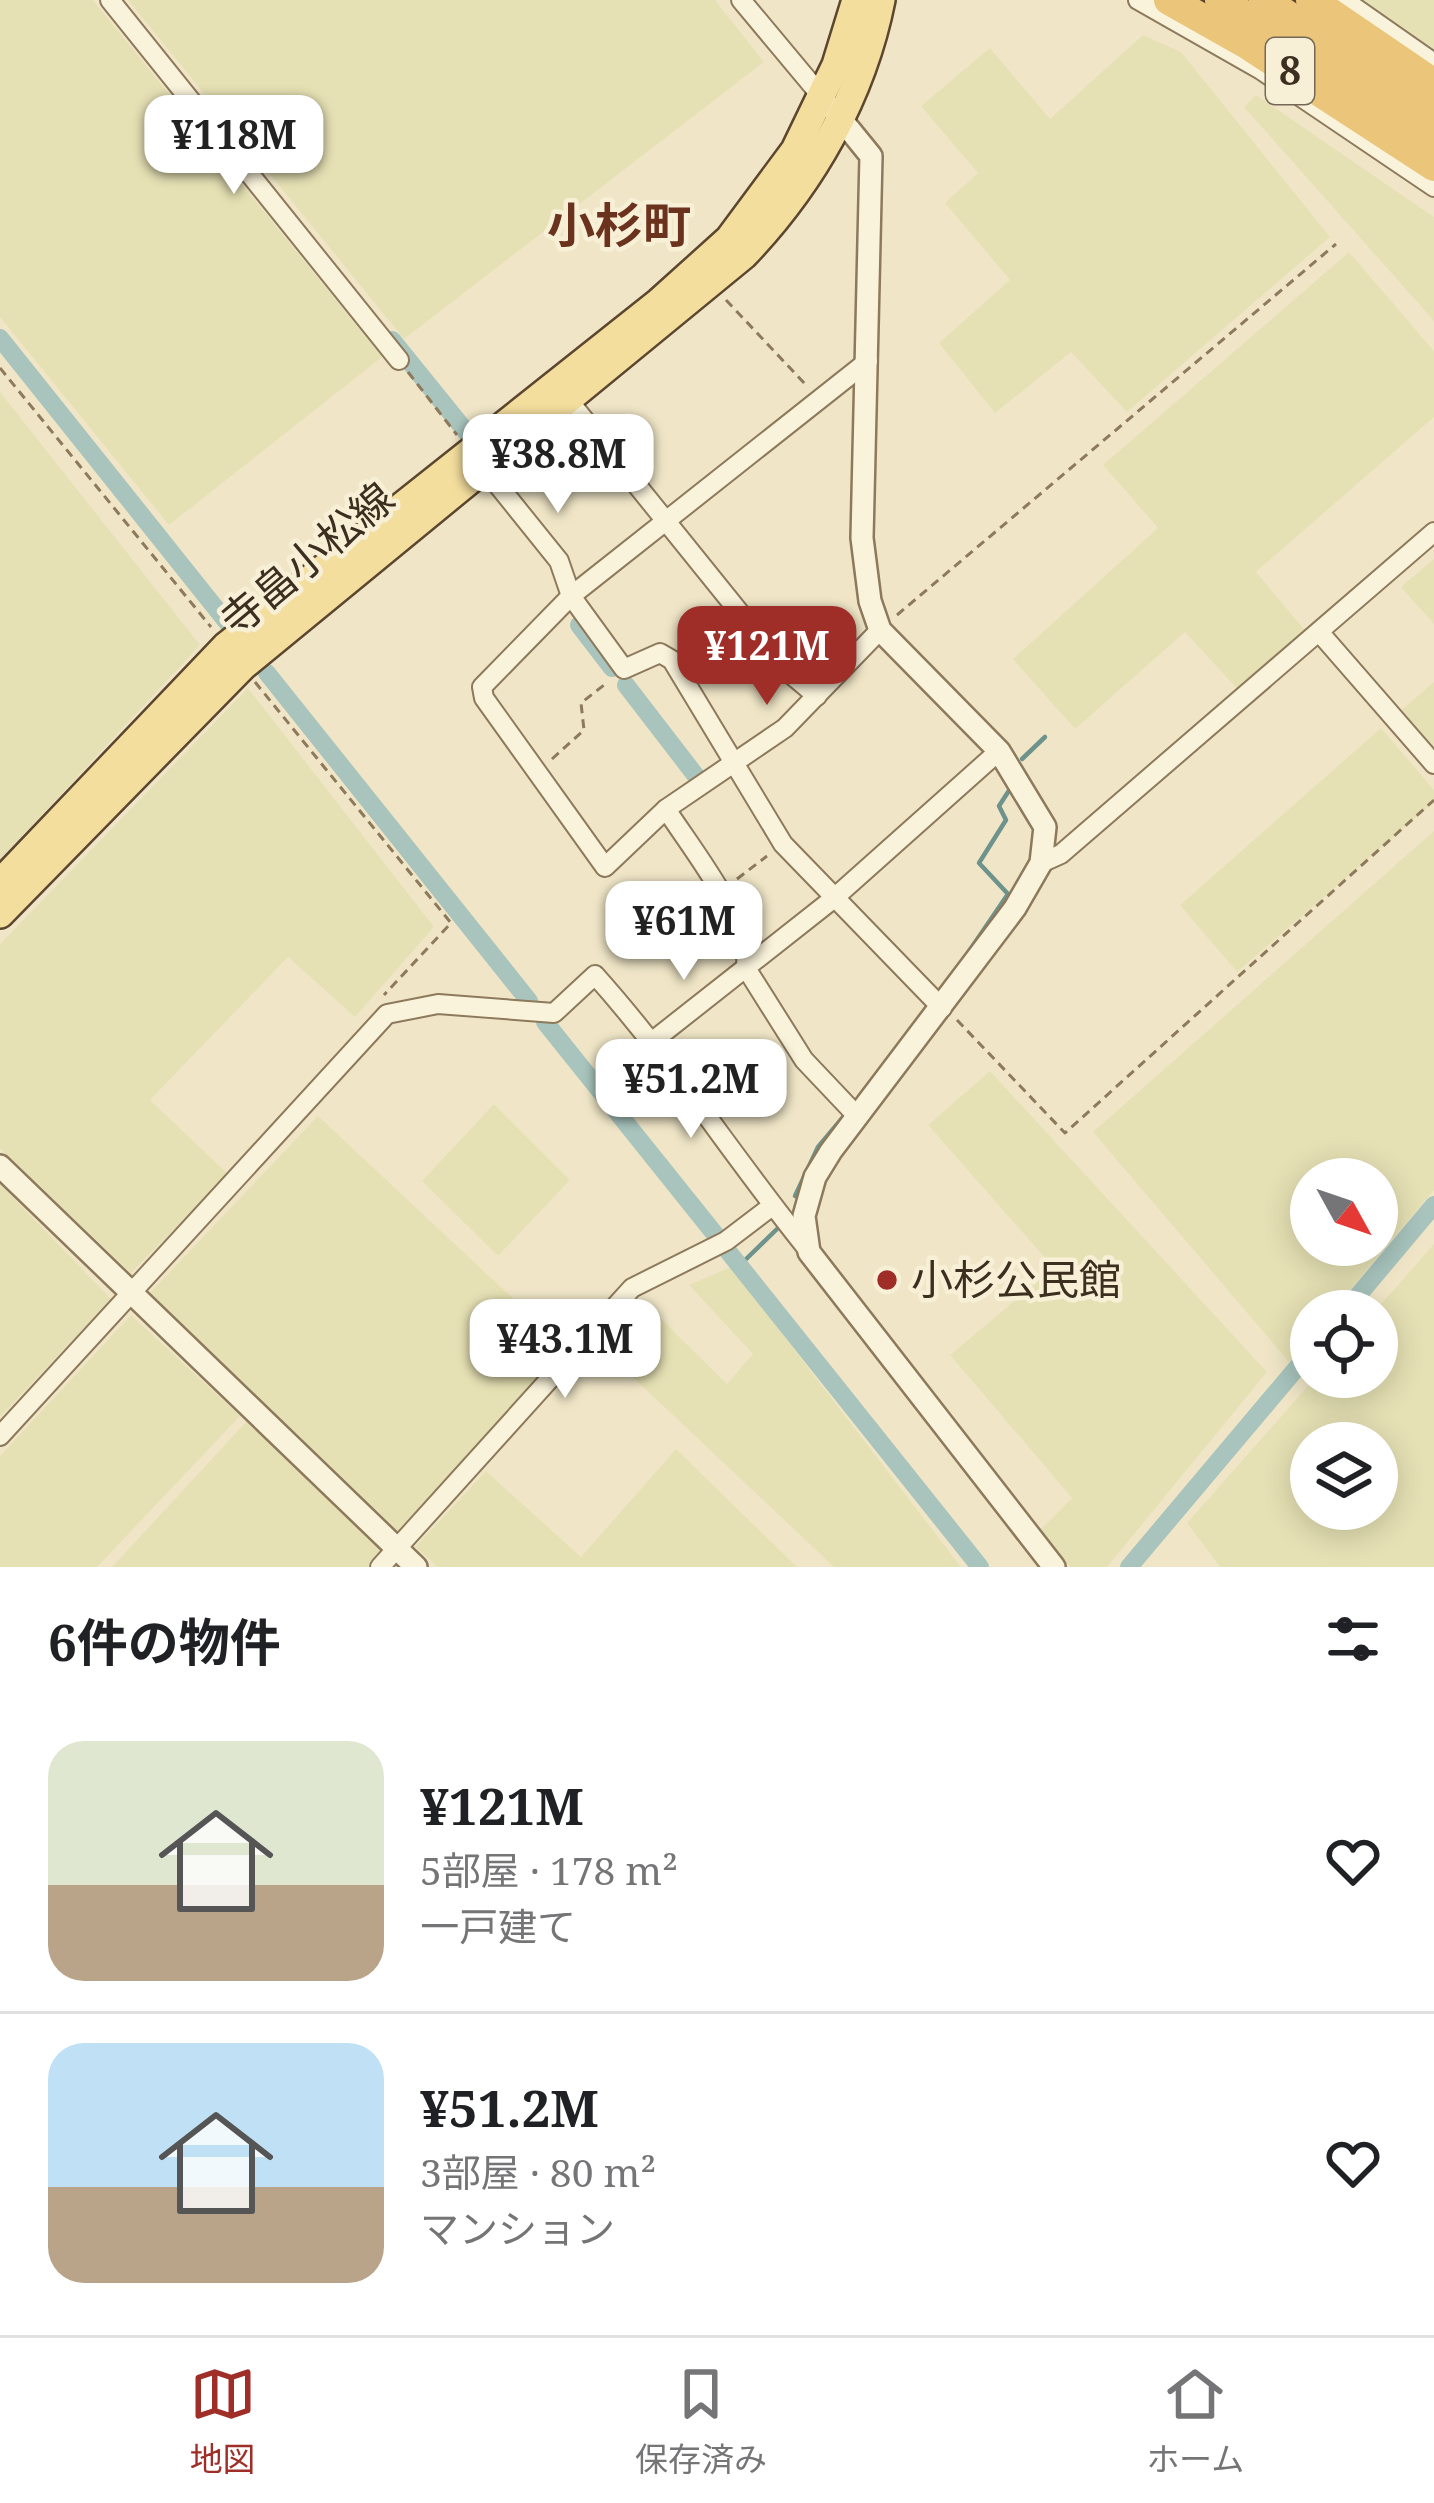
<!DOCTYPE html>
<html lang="ja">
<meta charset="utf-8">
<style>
:root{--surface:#fff;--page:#f6f6f6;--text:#202124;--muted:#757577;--line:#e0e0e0;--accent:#9f2e29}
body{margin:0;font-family:"Noto Serif","Noto Sans JP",serif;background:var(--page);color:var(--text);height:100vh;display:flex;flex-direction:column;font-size:45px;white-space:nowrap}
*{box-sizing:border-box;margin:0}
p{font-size:39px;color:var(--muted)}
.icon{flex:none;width:66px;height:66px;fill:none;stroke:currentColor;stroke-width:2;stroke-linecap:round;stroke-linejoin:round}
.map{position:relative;height:1567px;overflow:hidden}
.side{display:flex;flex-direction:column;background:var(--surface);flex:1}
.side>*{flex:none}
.needle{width:78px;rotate:130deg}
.buttons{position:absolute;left:1290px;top:1158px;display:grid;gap:24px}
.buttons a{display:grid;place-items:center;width:108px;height:108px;border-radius:50%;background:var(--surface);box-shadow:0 6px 30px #0003;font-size:60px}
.price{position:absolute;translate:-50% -102px;padding:0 27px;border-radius:24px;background:#fff;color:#222;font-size:39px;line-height:78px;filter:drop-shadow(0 3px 6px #0008)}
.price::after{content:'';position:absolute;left:50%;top:72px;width:36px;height:27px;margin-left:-18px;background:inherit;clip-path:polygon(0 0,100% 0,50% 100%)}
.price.active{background:var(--accent);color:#fff}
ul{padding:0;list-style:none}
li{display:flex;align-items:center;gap:36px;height:300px;padding:0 48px}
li+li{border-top:3px solid var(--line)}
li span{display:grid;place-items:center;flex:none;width:336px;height:240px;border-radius:36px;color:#555}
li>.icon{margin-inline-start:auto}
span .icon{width:144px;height:144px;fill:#fffc;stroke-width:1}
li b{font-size:51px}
h2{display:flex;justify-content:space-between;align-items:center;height:144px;padding:0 48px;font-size:51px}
.tabs{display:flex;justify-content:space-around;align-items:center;height:168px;border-top:3px solid var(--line);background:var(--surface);font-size:33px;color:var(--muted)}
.tabs a{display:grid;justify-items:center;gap:6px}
.tabs .active{color:var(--accent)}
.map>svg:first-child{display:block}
</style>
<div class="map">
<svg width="1434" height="1567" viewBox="0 0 1434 1567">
<rect width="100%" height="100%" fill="#f0e6c7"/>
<!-- farmland -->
<g fill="#e6e1b4" fill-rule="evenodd">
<path d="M 0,0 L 93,0 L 382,357 L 169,525 L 0,317 Z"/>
<path d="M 128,0 L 715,0 L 764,62 L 404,339 Z"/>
<path d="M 1364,0 L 1434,0 L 1434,49 Z"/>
<path d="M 1143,35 L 1181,52 L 1330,237 L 1127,412 L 1071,352 L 995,413 L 939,343 L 1010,280 L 945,203 L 978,173 L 921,106 L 990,48 L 1050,119 Z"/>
<path d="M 1256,95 L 1434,217 L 1434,321 L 1244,107 Z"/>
<path d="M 1349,252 L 1434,351 L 1434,417 L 1256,572 L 1309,635 L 1242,694 L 1185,632 L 1075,729 L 1013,659 L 1158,528 L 1103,465 Z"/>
<path d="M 0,392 L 200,645 L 0,860 Z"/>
<path d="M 1434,559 L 1434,624 L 1401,587 Z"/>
<path d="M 1434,682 L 1434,756 L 1398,713 Z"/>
<path d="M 248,688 L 434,927 L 355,1017 L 288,957 L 150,1100 L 228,1174 L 131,1273 L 0,1149 L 0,944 Z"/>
<path d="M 1381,728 L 1434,790 L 1434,802 L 1237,972 L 1180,905 Z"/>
<path d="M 1434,831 L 1434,1190 L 1332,1311 L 1311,1311 L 1311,1336 L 1289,1362 L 1093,1132 ZM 1311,1179 L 1377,1179 L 1377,1245 L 1311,1245 Z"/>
<path d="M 990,1071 L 1267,1372 L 1107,1567 L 1070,1567 L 1040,1530 L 1072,1498 L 950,1355 L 1054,1268 L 928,1125 Z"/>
<path d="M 494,1104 L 570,1180 L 498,1256 L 422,1181 Z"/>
<path d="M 318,1116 L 566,1348 L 397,1531 L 147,1296 Z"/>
<path d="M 0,1184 L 111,1299 L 0,1417 Z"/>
<path d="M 1434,1244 L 1434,1567 L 1220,1567 L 1187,1523 L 1316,1377 L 1377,1377 L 1375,1311 ZM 1311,1443 L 1377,1443 L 1377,1509 L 1311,1509 Z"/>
<path d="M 731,1267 L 961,1567 L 834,1567 L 605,1351 L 652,1310 L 727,1384 L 753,1354 L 689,1285 Z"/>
<path d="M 131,1315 L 240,1416 L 97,1567 L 0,1567 L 0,1456 Z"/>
<path d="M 247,1421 L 382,1551 L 367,1567 L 112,1567 Z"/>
<path d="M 676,1449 L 797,1567 L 438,1567 L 415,1547 L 486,1471 L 581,1557 Z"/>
</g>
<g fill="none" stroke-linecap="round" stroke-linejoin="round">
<!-- stream -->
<g stroke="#6e938c" stroke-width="4.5">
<path d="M 1022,759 L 1045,737"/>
<path d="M 961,963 L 1008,894 L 979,863 L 1006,820 L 999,806 L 1010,789"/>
<path d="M 795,1196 L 818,1147 L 844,1116"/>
<path d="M 740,1265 L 777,1229"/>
</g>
<!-- canal -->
<g stroke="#a8c4bd" stroke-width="18">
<path d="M 0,338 L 230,626"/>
<path d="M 392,340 L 468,434"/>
<path d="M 579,625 L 612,668"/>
<path d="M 267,673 L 529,1001"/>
<path d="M 626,685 L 696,776"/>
<path d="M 545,1022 L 718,1238"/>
<path d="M 727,1250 L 980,1567"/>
<path d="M 1345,1311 L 1434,1205"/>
<path d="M 1129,1567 L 1311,1351"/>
</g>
<defs>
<g id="minor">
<path d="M 110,0 L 399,360"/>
<path d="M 741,0 L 822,97"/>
<path d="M 1138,0 L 1261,70 L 1434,187"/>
<path d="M 1344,0 L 1434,63"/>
<path d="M 569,401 L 786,670 L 817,696"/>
<path d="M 485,469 L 559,561 L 571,596 L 624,669 L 660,653 L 672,660 L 783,844 L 942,1008"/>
<path d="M 1320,633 L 1434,764"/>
<path d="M 666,809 L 785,728 L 880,630"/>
<path d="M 1041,863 L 1061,854 L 1434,532"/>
<path d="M 654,1040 L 833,899 L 999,751"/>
<path d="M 858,1117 L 804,1060 L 746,968 C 751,922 691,848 666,809 L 605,867 L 484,698 L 482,687 L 571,596 L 868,361"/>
<path d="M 0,1436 L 387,1014 L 438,1004 L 554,1013 L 595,975 C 673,1062 735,1160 809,1251"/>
<path d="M 380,1567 L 632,1288 L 726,1241 L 772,1206"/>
</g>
<g id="tertiary">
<path d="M 832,108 L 871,156 L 862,538 L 870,601 L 880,630 L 999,751 L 1045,827 L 1041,863 L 1015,908 L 831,1151 L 815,1177 L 804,1216 L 809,1252 L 1054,1567"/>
<path d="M 0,1166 L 416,1567"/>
</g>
<g id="primary">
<path d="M 0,883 L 226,646 L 659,302 L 729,239 L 795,150 L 836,65 L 856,0"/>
<path d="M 0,914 L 243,666 L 744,255 C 812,184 862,96 881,0"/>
</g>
<g id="trunk">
<path d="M 1169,0 L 1247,44 L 1434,166"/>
<path d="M 1220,0 L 1434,136"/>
<path d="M 1264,0 L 1429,109"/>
<path d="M 1311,0 L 1434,84"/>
</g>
</defs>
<!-- minor casing -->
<use href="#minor" stroke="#8d795b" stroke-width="22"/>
<!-- tertiary casing -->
<use href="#tertiary" stroke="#8d795b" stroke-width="26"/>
<!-- primary casing -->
<use href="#primary" stroke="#5b462f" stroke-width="32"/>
<!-- trunk casing -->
<use href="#trunk" stroke="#5b462f" stroke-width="34"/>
<!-- path -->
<g stroke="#8d795b" stroke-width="3" stroke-dasharray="9 6" stroke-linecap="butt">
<path d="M 726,300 L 806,385"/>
<path d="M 0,368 L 211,627"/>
<path d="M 408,372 L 457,435"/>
<path d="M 897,615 L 1336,244"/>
<path d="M 255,682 L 451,923 L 384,995"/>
<path d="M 552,759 L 584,730 L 581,703 L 608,682"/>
<path d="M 737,879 L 767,856"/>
<path d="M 957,1020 L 1065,1133 L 1434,800"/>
</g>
<!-- minor -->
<use href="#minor" stroke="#faf3db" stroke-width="18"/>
<!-- tertiary -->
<use href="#tertiary" stroke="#faf3db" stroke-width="21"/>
<!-- primary -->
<use href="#primary" stroke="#f4de9e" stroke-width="27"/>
<!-- trunk -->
<use href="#trunk" stroke="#eac57a" stroke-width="30"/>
</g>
<!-- markers -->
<circle fill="#9f2e29" stroke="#f7f0d7" stroke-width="4.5" cx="887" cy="1280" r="12"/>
<g text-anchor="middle" stroke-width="9" stroke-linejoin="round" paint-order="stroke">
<!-- shield labels -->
<rect fill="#f7f0d7" stroke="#756956" stroke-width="3" x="1266" y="38" width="48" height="66" rx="9"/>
<g font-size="39" font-weight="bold" fill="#3d2f1f">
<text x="1290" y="85">8</text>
</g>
<!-- street labels -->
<g font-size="42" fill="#3d2f1f" stroke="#f7f0d7">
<text transform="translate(307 559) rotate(-40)" y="15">寺畠小松線</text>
</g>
<!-- poi labels -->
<g font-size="42" fill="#3d2f1f" stroke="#f7f0d7" text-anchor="start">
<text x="911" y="1295">小杉公民館</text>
</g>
<!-- quarter labels -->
<g font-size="48" font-weight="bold" fill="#6b321d" stroke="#f7f0d7">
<text x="619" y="243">小杉町</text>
</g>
</g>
</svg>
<div class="buttons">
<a><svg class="needle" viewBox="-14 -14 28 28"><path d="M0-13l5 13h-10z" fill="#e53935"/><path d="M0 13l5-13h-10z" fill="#757577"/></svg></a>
<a><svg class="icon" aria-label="locate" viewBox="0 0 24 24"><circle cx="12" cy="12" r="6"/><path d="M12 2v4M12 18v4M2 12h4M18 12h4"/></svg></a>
<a><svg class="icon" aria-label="layers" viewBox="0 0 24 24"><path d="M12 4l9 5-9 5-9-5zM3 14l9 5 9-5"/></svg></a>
</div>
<b class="price" style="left:234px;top:197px">¥118M</b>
<b class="price" style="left:558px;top:516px">¥38.8M</b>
<b class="price active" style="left:767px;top:708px">¥121M</b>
<b class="price" style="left:684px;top:983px">¥61M</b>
<b class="price" style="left:691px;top:1141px">¥51.2M</b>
<b class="price" style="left:565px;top:1401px">¥43.1M</b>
</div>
<section class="side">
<h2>6件の物件<svg class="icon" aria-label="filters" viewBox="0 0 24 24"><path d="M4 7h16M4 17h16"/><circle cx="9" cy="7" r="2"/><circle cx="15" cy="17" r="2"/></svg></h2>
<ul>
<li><span style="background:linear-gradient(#dfe7d0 60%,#b9a48a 0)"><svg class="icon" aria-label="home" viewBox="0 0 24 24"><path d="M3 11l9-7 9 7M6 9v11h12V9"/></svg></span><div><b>¥121M</b><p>5部屋 · 178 m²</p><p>一戸建て</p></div><svg class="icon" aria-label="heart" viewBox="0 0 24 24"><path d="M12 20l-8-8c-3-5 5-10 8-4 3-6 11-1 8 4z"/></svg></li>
<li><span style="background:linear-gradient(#bfe0f5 60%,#b9a48a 0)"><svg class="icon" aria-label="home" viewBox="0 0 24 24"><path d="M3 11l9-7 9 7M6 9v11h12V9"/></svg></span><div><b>¥51.2M</b><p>3部屋 · 80 m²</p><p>マンション</p></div><svg class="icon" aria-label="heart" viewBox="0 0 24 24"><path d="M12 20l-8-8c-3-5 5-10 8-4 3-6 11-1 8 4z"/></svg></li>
</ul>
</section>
<nav class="tabs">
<a class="active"><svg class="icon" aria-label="map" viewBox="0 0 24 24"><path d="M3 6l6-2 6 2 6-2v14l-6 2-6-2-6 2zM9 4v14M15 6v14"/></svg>地図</a>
<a><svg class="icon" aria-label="saved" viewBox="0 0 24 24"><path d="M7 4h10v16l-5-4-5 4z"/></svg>保存済み</a>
<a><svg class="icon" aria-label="home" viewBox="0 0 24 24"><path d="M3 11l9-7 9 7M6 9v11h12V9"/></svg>ホーム</a>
</nav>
